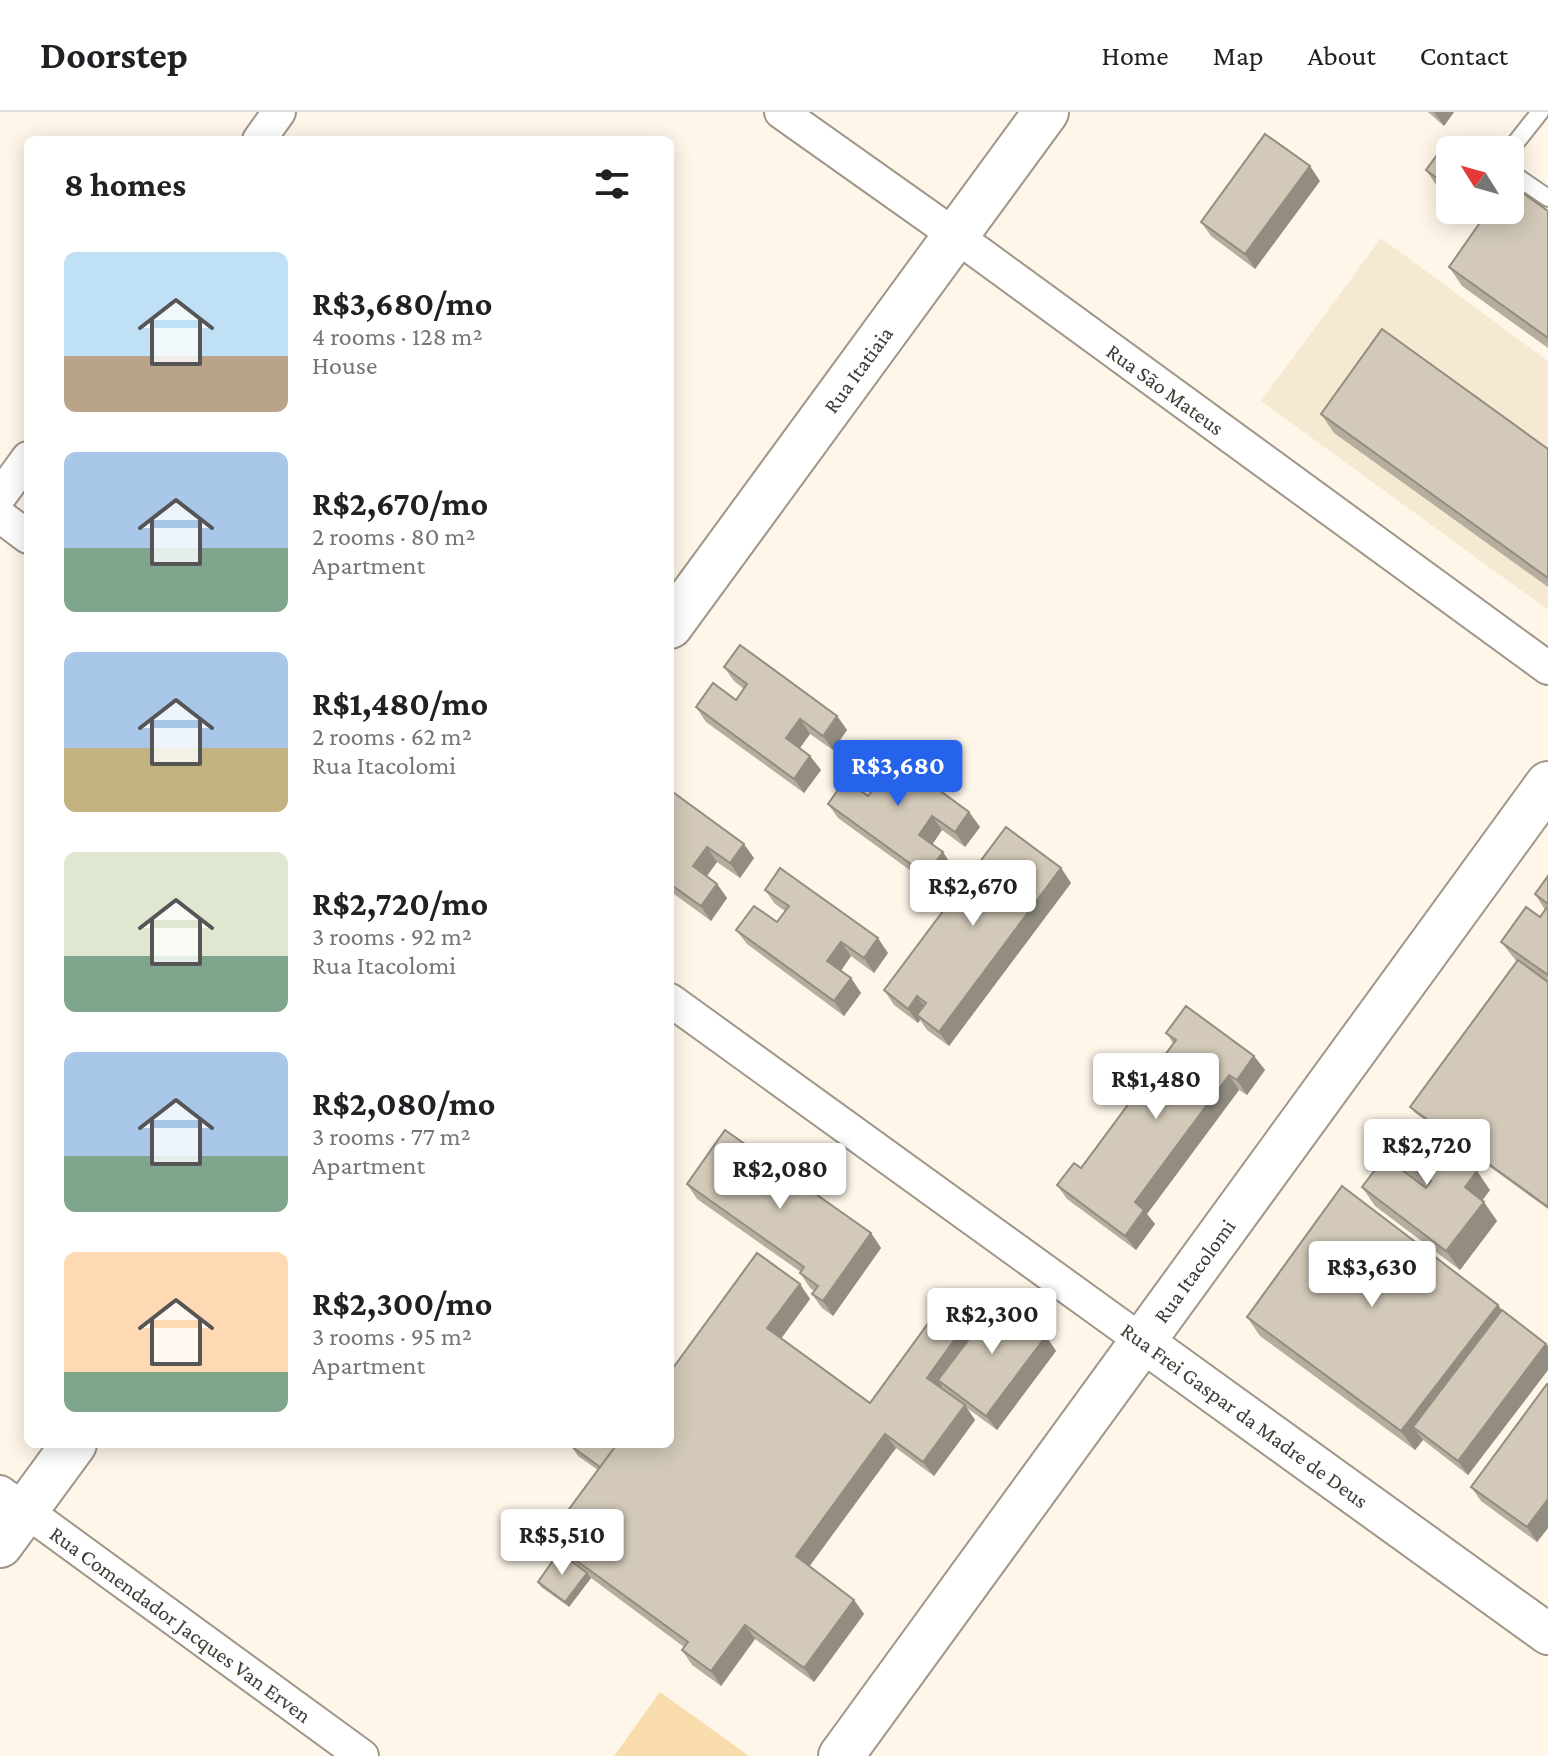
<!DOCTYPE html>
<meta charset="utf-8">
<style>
:root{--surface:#fff;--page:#f2f2f2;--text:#202124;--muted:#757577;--line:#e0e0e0;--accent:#2563eb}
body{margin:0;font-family:"Crimson Pro",serif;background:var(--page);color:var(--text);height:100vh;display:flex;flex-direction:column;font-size:30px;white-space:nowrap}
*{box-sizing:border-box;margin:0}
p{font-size:26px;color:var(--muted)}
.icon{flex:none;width:44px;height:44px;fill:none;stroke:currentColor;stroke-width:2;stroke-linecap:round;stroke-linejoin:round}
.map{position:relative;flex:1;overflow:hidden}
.side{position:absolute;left:24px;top:24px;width:650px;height:1312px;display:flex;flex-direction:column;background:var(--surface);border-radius:12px;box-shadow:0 4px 20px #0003}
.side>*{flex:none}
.needle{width:52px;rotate:307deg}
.fabs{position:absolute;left:1436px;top:24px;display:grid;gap:16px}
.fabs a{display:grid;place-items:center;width:88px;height:88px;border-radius:12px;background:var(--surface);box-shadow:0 4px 20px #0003;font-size:40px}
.price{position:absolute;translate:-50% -68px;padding:0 18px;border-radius:8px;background:#fff;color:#222;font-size:26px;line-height:52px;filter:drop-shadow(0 2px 4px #0008)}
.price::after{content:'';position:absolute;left:50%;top:48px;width:24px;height:18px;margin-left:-12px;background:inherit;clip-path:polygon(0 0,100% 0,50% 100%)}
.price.selected{background:var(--accent);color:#fff}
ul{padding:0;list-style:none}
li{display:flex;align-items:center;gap:24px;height:200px;padding:0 40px}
li span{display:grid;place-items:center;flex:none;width:224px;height:160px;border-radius:12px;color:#555}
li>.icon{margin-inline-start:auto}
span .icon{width:96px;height:96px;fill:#fffc;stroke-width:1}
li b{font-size:34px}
h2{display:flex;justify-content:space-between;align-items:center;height:96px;padding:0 40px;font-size:34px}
header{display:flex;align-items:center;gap:48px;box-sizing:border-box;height:112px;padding:0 40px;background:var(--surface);border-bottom:2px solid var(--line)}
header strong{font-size:38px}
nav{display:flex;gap:44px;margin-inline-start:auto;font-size:28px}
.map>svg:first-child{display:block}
</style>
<header>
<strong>Doorstep</strong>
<nav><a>Home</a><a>Map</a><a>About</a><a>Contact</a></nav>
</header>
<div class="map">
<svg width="1548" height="1644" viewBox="0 0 1548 1644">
<rect width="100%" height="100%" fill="#fef7e9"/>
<!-- built -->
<path fill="#f6e9d1" d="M 1381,126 L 1548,249 L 1548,498 L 1261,289 Z"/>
<!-- green -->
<path fill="#f8dcab" d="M 660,1580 L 749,1644 L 614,1644 Z"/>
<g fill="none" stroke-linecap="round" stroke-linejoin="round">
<defs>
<g id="service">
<path d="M 1510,38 L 1540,0"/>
<path d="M 1510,60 L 1548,86"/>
</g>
<g id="minor">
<path id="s1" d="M 781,0 L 956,124 L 1548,556"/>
<path d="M 259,28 L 279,0"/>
<path d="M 0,384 L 28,346"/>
<path d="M 0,404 L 28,425"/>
<path d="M 670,888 L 1142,1229"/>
<path id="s2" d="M 0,1380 L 362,1644"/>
</g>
<path id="tertiary" d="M 1142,1229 L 1548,1522"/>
<g id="secondary">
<path id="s3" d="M 670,514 L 1046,0"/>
<path d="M 0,1433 L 74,1332"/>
<path id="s4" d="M 841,1644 L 1548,672"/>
</g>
</defs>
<!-- service casing -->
<use href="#service" stroke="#9f9687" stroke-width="20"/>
<!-- minor casing -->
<use href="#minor" stroke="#9f9687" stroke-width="36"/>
<!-- tertiary casing -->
<use href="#tertiary" stroke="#9f9687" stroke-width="44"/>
<!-- secondary casing -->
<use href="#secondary" stroke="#9f9687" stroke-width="48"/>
<!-- service -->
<use href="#service" stroke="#fff" stroke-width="16"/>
<!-- minor -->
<use href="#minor" stroke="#fff" stroke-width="32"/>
<!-- tertiary -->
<use href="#tertiary" stroke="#fff" stroke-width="40"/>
<!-- secondary -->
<use href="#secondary" stroke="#fff" stroke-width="44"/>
</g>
<!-- wall -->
<g fill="#b5ad9e">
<path d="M 1428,0 L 1454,0 L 1444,14 Z"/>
<path d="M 1450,38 L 1450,85 L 1439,77 L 1426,58 Z"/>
<path d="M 1320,69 L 1255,157 L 1211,124 L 1201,110 Z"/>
<path d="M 1468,98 L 1548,99 L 1548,236 L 1462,174 L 1449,155 L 1482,108 Z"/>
<path d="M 1321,302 L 1548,337 L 1548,475 L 1334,321 Z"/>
<path d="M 724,555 L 837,604 L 847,618 L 833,638 L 810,622 L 800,636 L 810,644 L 821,658 L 804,681 L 706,610 L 696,595 L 736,588 L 744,577 L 734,569 Z"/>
<path d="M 856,651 L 969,700 L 980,715 L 965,735 L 942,718 L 932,733 L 953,755 L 936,777 L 838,706 L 828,692 L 868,684 L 876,673 L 866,666 Z"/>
<path d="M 670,678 L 754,746 L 740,766 L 717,750 L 707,764 L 717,772 L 727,786 L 711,809 L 670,779 Z"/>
<path d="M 1061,756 L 1071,771 L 949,934 L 927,918 L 920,908 L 918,911 L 894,893 L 884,878 Z"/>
<path d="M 1548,764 L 1548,1097 L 1414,1000 L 1410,995 L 1517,850 L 1501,830 L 1540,805 L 1545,798 L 1535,782 Z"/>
<path d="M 765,778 L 888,841 L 874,861 L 851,844 L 841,859 L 851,866 L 861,881 L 844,904 L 747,832 L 736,818 L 777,810 L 785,799 L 775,792 Z"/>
<path d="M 1166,921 L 1254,944 L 1265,958 L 1247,983 L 1239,978 L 1147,1102 L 1155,1112 L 1136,1138 L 1067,1087 L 1057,1073 L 1081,1056 L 1173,931 Z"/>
<path d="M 1390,1038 L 1490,1078 L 1482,1089 L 1497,1109 L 1460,1158 L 1375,1094 L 1362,1075 L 1426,1076 L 1403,1057 Z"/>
<path d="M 687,1072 L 871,1121 L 881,1136 L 833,1204 L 822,1196 L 812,1182 L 814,1179 L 810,1176 L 800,1161 L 801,1160 L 697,1087 Z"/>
<path d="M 800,1172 L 810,1187 L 781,1226 L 870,1291 L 968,1209 L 979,1227 L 980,1225 L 971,1212 L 1046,1224 L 1056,1239 L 997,1318 L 967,1296 L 975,1308 L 934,1364 L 896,1336 L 809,1454 L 854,1488 L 864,1502 L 814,1570 L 755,1527 L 721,1574 L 692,1553 L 682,1538 L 684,1535 L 591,1466 L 569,1495 L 541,1475 L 538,1470 L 558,1442 L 547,1427 L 598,1358 L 578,1344 L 571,1334 L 670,1332 Z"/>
<path d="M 1498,1193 L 1501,1198 L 1546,1232 L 1548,1234 L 1548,1258 L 1468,1363 L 1423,1328 L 1415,1338 L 1260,1224 L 1247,1205 Z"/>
<path d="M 1548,1273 L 1548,1416 L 1537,1430 L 1481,1389 L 1471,1375 Z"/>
</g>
<!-- shaded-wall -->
<g fill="#938d81">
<path d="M 1434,0 L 1454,0 L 1444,14 Z"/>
<path d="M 1310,54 L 1320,69 L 1255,157 L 1245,142 Z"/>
<path d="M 837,604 L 847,618 L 833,638 L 823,624 Z"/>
<path d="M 800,607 L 810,622 L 796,641 L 786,626 Z"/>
<path d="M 810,644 L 821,658 L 804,681 L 794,667 Z"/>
<path d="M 969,700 L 980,715 L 965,735 L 955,720 Z"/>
<path d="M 932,704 L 942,718 L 929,737 L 919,723 Z"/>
<path d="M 744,732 L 754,746 L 740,766 L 730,751 Z"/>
<path d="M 707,735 L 717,750 L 703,769 L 693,754 Z"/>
<path d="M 943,740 L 953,755 L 936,777 L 926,763 Z"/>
<path d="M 1061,756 L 1071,771 L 949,934 L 939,920 Z"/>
<path d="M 717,772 L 727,786 L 711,809 L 701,794 Z"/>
<path d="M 878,826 L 888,841 L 874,861 L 864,846 Z"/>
<path d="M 841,830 L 851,844 L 837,864 L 827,849 Z"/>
<path d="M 851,866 L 861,881 L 844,904 L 834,889 Z"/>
<path d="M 917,884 L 928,899 L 917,903 L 920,908 L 918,911 L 908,897 Z"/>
<path d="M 1254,944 L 1265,958 L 1247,983 L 1237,968 Z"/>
<path d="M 1229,963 L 1239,978 L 1147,1102 L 1155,1112 L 1136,1138 L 1125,1124 L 1135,1090 Z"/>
<path d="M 1477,1059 L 1490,1078 L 1478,1094 L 1465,1075 Z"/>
<path d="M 1484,1090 L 1497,1109 L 1460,1158 L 1446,1139 Z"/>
<path d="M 871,1121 L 881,1136 L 833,1204 L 823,1189 Z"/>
<path d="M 800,1172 L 810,1187 L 778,1231 L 767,1216 Z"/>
<path d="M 1498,1193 L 1512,1212 L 1413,1315 L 1423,1328 L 1415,1338 L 1401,1319 Z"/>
<path d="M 968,1209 L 979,1224 L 944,1272 L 938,1268 L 942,1274 L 938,1280 L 927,1266 Z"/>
<path d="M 1046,1224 L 1056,1239 L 997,1318 L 986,1304 Z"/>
<path d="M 1546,1232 L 1548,1234 L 1548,1258 L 1468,1363 L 1458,1349 Z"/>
<path d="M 965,1293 L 975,1308 L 934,1364 L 923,1350 Z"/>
<path d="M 885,1322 L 896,1336 L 806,1459 L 796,1444 Z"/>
<path d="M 1548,1387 L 1548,1416 L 1537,1430 L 1527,1415 Z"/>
<path d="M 587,1461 L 591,1466 L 569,1495 L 565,1490 Z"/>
<path d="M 854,1488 L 864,1502 L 814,1570 L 804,1556 Z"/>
<path d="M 745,1513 L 755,1527 L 721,1574 L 711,1559 Z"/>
</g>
<!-- building -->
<g fill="#d2c9b8" stroke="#938d81" stroke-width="2">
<path d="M 1265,22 L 1310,54 L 1245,142 L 1201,110 Z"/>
<path d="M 1448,28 L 1462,38 L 1450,38 L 1450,76 L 1426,58 Z"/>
<path d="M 1510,72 L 1548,99 L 1548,226 L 1449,155 L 1486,102 L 1481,98 L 1510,98 Z"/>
<path d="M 1382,217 L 1548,337 L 1548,466 L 1321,302 Z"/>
<path d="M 740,533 L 837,604 L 823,624 L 800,607 L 786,626 L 810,644 L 794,667 L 696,595 L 713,571 L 736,588 L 747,572 L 724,555 Z"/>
<path d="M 872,629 L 969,700 L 955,720 L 932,704 L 919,723 L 943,740 L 926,763 L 828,692 L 845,668 L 868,684 L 880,669 L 856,651 Z"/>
<path d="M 670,678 L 744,732 L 730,751 L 707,735 L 693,754 L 717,772 L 701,794 L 670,772 Z"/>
<path d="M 1006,715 L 1061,756 L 939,920 L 917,903 L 926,891 L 917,884 L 908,897 L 884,878 Z"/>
<path d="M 780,756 L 878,826 L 864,846 L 841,830 L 827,849 L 851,866 L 834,889 L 736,818 L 754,794 L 777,810 L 789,794 L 765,778 Z"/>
<path d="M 1548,764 L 1548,792 L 1535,782 Z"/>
<path d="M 1548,794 L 1548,863 L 1501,830 L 1526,795 L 1540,805 Z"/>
<path d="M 1518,848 L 1548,870 L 1548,1095 L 1410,995 Z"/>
<path d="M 1186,894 L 1254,944 L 1237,968 L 1229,963 L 1135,1090 L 1144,1098 L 1125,1124 L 1057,1073 L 1074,1051 L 1081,1056 L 1176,928 L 1166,921 Z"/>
<path d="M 1411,1010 L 1477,1059 L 1465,1075 L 1484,1090 L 1446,1139 L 1362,1075 L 1385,1045 L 1426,1076 L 1431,1069 L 1390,1038 Z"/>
<path d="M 725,1018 L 871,1121 L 823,1189 L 812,1182 L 818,1174 L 800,1161 L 804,1155 L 687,1072 Z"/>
<path d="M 1342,1074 L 1498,1193 L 1401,1319 L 1247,1205 Z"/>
<path d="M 757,1141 L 800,1172 L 767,1216 L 870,1291 L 943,1191 L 968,1209 L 927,1266 L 965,1293 L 923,1350 L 885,1322 L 796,1444 L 854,1488 L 804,1556 L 745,1513 L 711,1559 L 682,1538 L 688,1530 L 547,1427 L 617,1332 L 670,1332 L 670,1260 Z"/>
<path d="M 992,1184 L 1046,1224 L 986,1304 L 938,1268 L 973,1222 L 979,1227 L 983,1221 L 971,1212 Z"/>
<path d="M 1502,1198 L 1546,1232 L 1458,1349 L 1413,1315 Z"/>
<path d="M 1547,1272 L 1548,1273 L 1548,1387 L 1527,1415 L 1471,1375 Z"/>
<path d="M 573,1332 L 617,1332 L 600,1355 L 571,1334 Z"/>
<path d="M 559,1440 L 587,1461 L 565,1490 L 538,1470 Z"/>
</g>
<g text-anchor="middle" stroke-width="8" stroke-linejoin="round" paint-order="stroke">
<!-- street labels -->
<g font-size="22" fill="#3f3b35" stroke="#fff">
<text dy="8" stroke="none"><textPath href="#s3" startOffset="318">Rua Itatiaia</textPath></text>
<text dy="8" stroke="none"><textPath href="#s1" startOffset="474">Rua São Mateus</textPath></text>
<text dy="8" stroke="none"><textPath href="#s4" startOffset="600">Rua Itacolomi</textPath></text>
<text transform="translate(1245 1303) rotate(36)" y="8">Rua Frei Gaspar da Madre de Deus</text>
<text dy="8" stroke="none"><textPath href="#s2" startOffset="224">Rua Comendador Jacques Van Erven</textPath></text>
</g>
</g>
</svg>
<div class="fabs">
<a><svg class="needle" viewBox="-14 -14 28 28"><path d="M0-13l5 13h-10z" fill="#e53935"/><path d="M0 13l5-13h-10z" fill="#757577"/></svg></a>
</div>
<b class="price selected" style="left:898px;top:696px">R$3,680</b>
<b class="price" style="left:973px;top:816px">R$2,670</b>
<b class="price" style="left:1156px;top:1009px">R$1,480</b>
<b class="price" style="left:1427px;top:1075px">R$2,720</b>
<b class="price" style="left:780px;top:1099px">R$2,080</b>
<b class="price" style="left:1372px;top:1197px">R$3,630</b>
<b class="price" style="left:992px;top:1244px">R$2,300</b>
<b class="price" style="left:562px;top:1465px">R$5,510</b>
<section class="side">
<h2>8 homes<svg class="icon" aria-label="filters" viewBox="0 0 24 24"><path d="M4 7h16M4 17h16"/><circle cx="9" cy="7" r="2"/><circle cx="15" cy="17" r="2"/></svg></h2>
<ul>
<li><span style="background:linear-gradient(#bfe0f5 65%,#b9a48a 0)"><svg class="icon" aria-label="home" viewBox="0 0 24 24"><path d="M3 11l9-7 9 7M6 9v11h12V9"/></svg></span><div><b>R$3,680/mo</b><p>4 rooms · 128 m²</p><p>House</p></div></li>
<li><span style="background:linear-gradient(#a9c7e8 60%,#7fa58c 0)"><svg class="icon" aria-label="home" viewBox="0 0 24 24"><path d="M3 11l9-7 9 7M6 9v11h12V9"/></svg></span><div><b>R$2,670/mo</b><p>2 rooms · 80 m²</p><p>Apartment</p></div></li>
<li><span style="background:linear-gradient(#a9c7e8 60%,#c2b280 0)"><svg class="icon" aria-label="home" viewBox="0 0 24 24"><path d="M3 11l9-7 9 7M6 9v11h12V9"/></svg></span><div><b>R$1,480/mo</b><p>2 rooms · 62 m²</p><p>Rua Itacolomi</p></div></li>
<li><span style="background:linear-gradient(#dfe7d0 65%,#7fa58c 0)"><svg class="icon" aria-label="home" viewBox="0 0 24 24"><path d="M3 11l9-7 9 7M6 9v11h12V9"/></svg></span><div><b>R$2,720/mo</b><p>3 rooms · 92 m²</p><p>Rua Itacolomi</p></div></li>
<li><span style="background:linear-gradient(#a9c7e8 65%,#7fa58c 0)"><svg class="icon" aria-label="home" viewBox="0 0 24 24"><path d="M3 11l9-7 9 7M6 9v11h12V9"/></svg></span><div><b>R$2,080/mo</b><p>3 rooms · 77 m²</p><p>Apartment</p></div></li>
<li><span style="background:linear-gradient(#ffd9b3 75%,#7fa58c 0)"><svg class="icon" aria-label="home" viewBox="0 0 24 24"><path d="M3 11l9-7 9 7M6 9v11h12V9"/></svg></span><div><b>R$2,300/mo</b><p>3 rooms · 95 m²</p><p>Apartment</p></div></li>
</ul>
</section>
</div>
